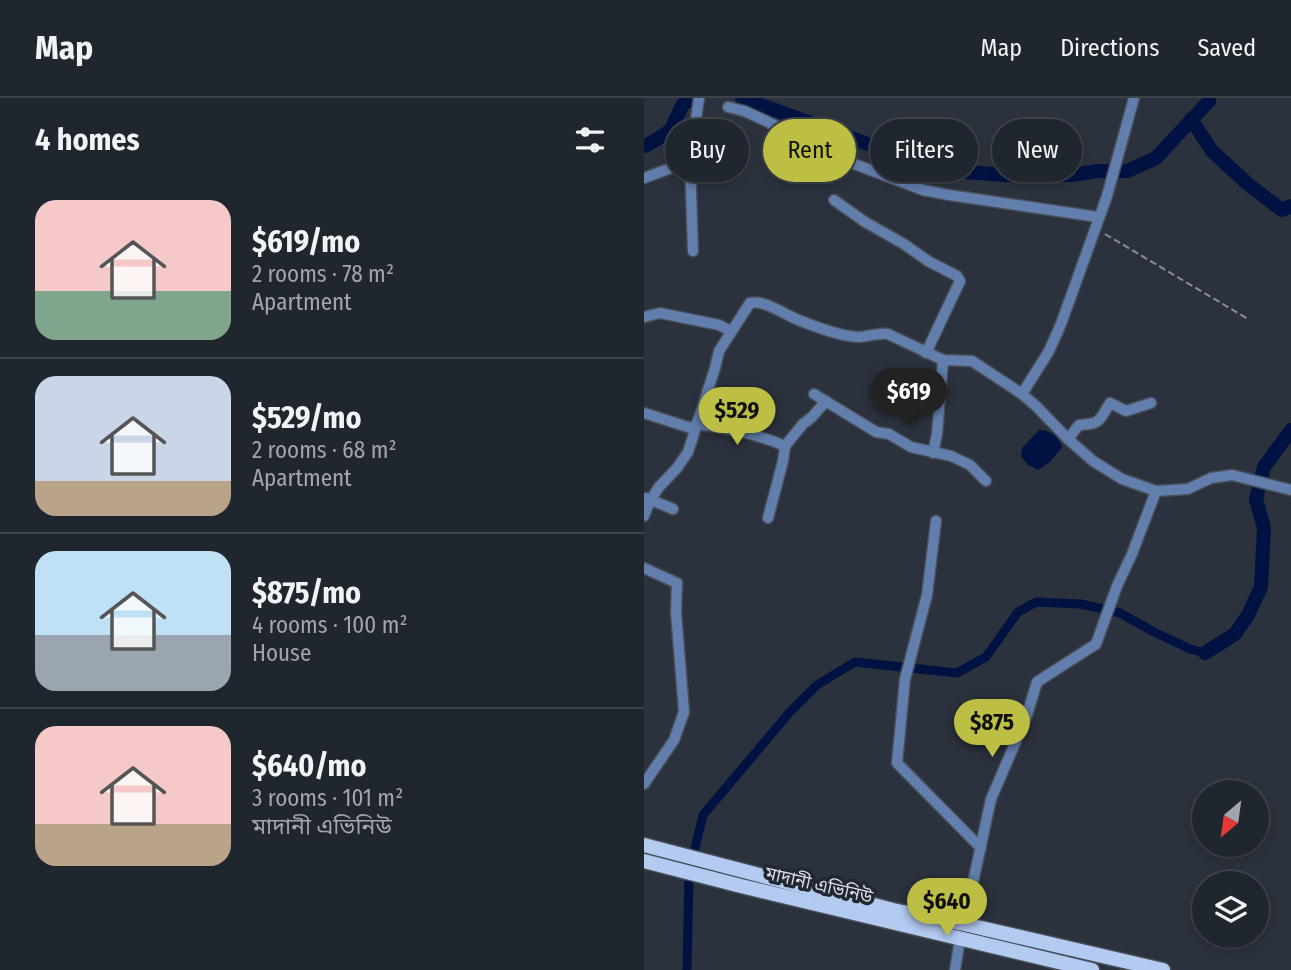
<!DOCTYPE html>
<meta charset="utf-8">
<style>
:root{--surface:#20262e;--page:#2d323a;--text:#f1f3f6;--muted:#a2a5aa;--line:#3d434a;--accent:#bcbf44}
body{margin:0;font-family:"Fira Sans Condensed","Noto Sans Bengali",sans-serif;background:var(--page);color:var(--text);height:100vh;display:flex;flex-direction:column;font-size:26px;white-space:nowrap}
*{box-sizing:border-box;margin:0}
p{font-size:23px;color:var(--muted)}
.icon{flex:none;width:38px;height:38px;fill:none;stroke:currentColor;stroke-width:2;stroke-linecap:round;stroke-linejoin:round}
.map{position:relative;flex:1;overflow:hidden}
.drawer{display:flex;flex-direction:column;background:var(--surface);width:644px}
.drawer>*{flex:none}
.banner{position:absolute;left:21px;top:21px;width:520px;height:63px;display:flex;gap:14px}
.needle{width:46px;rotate:209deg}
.tools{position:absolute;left:548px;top:682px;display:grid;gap:14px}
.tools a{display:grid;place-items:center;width:77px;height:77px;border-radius:50%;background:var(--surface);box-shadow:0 4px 10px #0003,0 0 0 2px var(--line);font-size:35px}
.price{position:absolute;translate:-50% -60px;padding:0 16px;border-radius:24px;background:var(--accent);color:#111;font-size:23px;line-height:46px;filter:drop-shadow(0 2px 4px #0008)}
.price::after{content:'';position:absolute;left:50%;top:42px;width:21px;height:16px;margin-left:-10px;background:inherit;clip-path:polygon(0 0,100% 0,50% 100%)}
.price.on{background:#222;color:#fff}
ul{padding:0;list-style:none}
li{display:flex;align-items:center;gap:21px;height:175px;padding:0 35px}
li+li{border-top:2px solid var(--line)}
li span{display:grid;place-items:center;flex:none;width:196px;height:140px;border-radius:21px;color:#555}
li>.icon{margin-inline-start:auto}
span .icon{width:84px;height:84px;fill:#fffc;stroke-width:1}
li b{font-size:30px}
h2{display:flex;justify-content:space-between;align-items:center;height:84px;padding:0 35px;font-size:30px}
.pill{padding:0 24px;border-radius:32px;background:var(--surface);box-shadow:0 4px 10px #0003,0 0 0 2px var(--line);font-size:24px;line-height:63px}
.pill.on{background:var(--accent);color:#111}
header{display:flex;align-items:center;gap:42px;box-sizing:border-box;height:98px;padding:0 35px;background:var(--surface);border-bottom:2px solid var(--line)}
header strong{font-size:33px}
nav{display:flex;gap:38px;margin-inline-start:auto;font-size:24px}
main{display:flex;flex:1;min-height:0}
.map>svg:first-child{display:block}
</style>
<header>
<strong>Map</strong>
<nav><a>Map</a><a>Directions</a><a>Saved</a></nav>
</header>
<main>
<section class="drawer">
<h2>4 homes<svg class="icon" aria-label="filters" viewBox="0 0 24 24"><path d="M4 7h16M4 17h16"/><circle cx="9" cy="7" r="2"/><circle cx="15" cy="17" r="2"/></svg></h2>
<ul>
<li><span style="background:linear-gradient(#f6c9c9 65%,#7fa58c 0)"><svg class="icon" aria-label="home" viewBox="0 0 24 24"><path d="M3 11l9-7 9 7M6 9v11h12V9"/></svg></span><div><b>$619/mo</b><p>2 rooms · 78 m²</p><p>Apartment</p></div></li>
<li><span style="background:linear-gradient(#c9d6e8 75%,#b9a48a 0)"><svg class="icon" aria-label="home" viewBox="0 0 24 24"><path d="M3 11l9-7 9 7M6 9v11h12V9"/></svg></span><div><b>$529/mo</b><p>2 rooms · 68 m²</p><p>Apartment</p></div></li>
<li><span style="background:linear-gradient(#bfe0f5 60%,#9aa5b1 0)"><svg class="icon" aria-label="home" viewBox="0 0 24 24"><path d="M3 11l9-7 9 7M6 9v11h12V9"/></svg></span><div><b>$875/mo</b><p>4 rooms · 100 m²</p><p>House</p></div></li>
<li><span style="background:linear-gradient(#f6c9c9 70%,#b9a48a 0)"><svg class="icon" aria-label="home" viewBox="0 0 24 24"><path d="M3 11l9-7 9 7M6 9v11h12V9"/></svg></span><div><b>$640/mo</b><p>3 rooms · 101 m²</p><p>মাদানী এভিনিউ</p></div></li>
</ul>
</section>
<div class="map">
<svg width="647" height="872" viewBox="0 0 647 872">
<rect width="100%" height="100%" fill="#2b323d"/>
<!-- water -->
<path fill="#001242" d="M 395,332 C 406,332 414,338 418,349 L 406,364 L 394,372 L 384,367 L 377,358 L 378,350 Z"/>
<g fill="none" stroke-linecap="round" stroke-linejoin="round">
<!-- canal -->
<path stroke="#001242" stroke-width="9" d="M 43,872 L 45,775 L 59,717 L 145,615 L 173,587 L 211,564 L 313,575 L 342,559 L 374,514 L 392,504 L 437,506 L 476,515 L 510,534 L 546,551 L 561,555"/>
<!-- river -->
<g stroke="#001242" stroke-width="14">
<path d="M 98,0 L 295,72 L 361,77 L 428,77 L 454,73 L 483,73 L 512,60 L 565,3 L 565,0"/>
<path d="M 547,21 L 568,53 L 605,87 L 638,112 L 647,108"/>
<path d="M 0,48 L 3,47 L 26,33 L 39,6 L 51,0"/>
<path d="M 561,555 L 591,536 L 604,517 L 617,489 L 620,430 L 612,401 L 620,369 L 647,332"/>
</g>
<defs>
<g id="minor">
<path d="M 84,9 L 100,13 L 122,23 L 197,61 L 279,92 L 305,97 L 454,119"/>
<path d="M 0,80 L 46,63"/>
<path d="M 190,102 L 221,124 L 260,146 L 284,163 L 313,178 L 316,183 L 282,255"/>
<path d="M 49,153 L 46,63 L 55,0"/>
<path d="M 0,219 L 16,215 L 75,227 L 87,233"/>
<path d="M 170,296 L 232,334 L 245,336 L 267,349 L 307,358 L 326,367 L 342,383"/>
<path d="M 378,296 L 405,253 L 417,226 L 463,98 L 490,0"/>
<path d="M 0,315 L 50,331"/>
<path d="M 52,326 C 84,331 111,335 141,348"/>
<path d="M 424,341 L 435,327 C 457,326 455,323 466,305 L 482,313 L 507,305"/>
<path d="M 289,355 L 293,336 L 299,262"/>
<path d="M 2,400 L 29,411"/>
<path d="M 0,418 L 6,403 L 15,389 L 33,370 L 44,354 L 71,270 L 75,253 L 106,205 C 123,202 140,217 157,223 C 172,229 200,239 216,239 C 226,238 234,235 244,236 L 299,262 L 328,263 L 378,296 L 392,308 L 424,341 L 449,363 L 478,381 L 512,393 L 544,391 L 567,380 L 588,377 L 647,392"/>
<path d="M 124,420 L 139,363 L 141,348 L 159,326 L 168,319 L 182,303"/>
<path d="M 292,423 L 283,497 L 261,581 L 253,665 L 337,750"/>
<path d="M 0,470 L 33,485 L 32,514 L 40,614 L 30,642 L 0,686"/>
<path d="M 320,826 L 347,701 L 382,620 L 393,584 L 452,546 L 473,488 L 488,456 L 512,393"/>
<path d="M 311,872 L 316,841"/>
</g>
<g id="major">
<path d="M 0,747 L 249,812 L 320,826 L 519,872"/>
<path d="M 0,763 L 97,788 L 448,872"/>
</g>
</defs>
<!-- minor casing -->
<use href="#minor" stroke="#474e58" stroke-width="13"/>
<!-- major casing -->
<use href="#major" stroke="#474e58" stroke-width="17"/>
<!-- path -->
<path stroke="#898e97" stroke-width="2" stroke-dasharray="7 3.5" stroke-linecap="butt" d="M 461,136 L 604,221"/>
<!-- minor -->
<use href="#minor" stroke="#627ead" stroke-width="10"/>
<!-- major -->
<use href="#major" stroke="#b3caf1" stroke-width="14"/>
</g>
<g text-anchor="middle" stroke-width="7" stroke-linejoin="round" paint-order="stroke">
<!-- street labels -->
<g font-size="18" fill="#dbdfe7" stroke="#212832">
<text transform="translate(175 787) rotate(13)" y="6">মাদানী এভিনিউ</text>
</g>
</g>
</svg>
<div class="tools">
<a><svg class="needle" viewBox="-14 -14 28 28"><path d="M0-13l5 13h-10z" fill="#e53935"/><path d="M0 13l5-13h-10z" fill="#a2a5aa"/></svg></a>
<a><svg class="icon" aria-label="layers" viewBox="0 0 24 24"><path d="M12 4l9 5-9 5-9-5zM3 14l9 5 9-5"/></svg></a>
</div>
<b class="price on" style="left:265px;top:330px">$619</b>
<b class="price" style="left:93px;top:349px">$529</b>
<b class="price" style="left:348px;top:661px">$875</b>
<b class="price" style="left:303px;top:840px">$640</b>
<div class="banner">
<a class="pill">Buy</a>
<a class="pill on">Rent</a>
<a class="pill">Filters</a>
<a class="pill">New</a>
</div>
</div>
</main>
